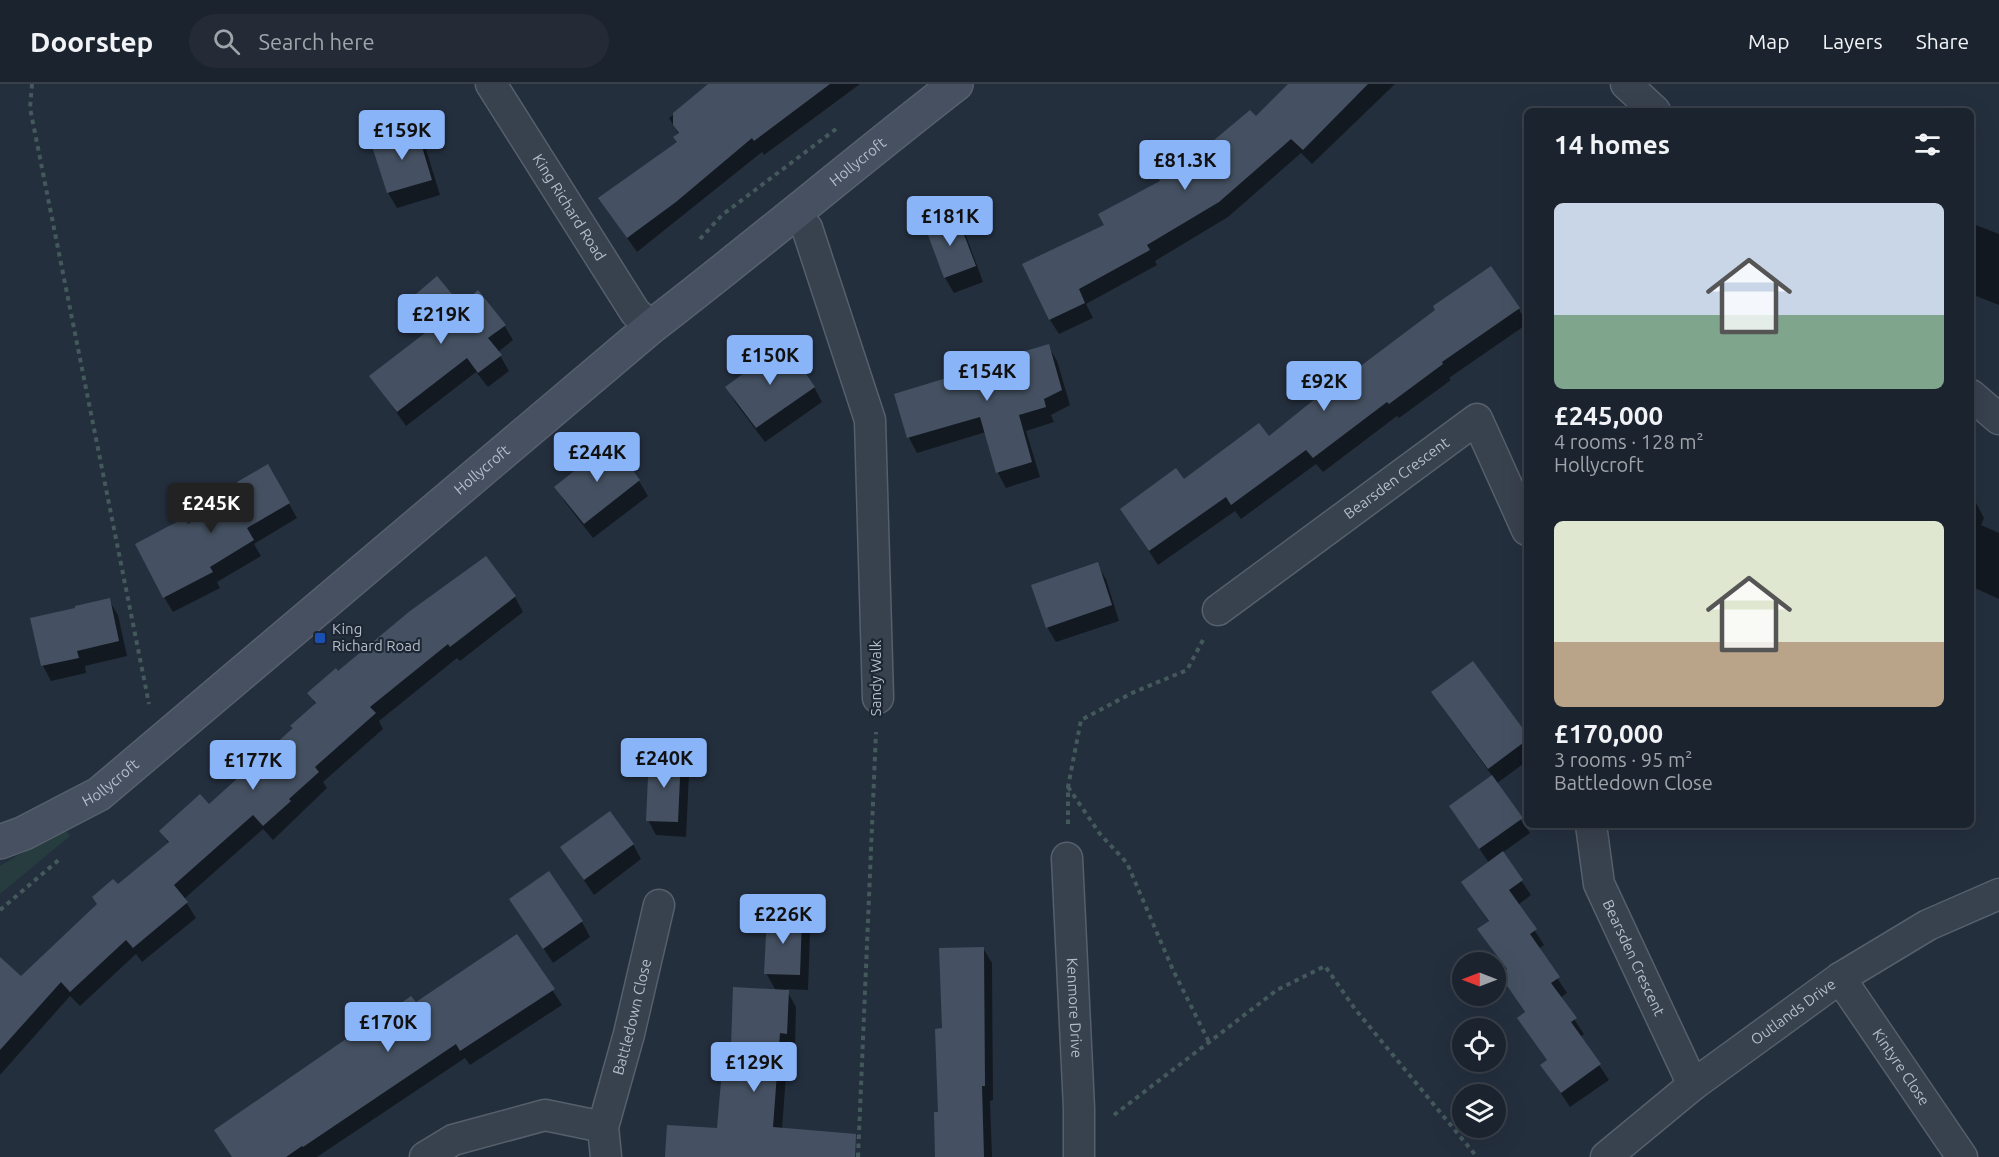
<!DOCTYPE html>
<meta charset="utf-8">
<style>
:root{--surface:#1b232e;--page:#242b36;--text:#f1f3f6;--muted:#a0a4aa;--line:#39404a;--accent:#8ab4f8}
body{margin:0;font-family:Ubuntu,sans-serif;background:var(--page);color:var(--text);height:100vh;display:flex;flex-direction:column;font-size:22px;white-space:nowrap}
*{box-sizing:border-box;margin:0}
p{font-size:20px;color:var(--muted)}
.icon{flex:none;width:33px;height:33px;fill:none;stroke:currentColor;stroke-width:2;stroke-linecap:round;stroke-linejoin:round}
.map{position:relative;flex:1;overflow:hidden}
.panel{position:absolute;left:1524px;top:24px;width:450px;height:720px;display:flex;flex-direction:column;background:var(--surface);border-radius:9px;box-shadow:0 6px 24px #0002,0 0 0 2px var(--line)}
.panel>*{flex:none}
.needle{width:39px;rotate:270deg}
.buttons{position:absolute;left:1452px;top:868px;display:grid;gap:12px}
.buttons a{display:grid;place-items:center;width:54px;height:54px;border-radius:50%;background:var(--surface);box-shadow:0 6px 24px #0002,0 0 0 2px var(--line);font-size:30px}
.price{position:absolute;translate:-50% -51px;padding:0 14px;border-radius:6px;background:var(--accent);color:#111;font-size:20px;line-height:39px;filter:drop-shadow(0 2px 3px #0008)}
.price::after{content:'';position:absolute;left:50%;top:36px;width:18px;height:14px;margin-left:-9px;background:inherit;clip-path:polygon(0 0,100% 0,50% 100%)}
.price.on{background:#222;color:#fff}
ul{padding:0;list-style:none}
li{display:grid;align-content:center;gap:12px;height:318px;padding:0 30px}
li span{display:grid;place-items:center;height:186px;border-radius:9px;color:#555}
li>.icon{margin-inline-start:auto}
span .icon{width:108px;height:108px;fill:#fffc;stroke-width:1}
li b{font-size:26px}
h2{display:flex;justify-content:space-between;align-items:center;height:72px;padding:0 30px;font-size:26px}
header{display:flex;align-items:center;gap:36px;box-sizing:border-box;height:84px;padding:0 30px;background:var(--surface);border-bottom:2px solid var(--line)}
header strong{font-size:28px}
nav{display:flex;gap:33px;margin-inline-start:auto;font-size:21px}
.search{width:420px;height:54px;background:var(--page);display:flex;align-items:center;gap:15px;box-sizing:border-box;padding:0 21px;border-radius:33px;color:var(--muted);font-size:22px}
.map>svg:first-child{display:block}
</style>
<header>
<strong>Doorstep</strong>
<div class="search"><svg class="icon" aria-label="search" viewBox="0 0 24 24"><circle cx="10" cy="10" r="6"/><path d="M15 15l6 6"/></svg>Search here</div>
<nav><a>Map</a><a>Layers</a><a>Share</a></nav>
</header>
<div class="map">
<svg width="1999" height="1073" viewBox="0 0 1999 1073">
<rect width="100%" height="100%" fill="#242f3e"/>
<!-- green -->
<path fill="#263c3f" d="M 64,744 L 70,752 L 0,810 L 0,782 Z"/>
<!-- shadow -->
<g fill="#0007">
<path d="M 715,0 L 860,0 L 764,71 L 762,68 L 637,168 L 600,115 L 678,58 L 679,51 L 669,34 Z"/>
<path d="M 1290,0 L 1395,0 L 1312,80 L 1301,69 L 1228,133 L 1155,177 L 1157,181 L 1086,220 L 1093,234 L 1059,250 L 1050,236 L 1106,142 L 1201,69 L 1256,35 Z"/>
<path d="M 416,47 L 425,62 L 440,111 L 397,124 L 388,109 Z"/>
<path d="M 956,134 L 965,149 L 983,198 L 954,209 L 945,194 L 927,144 Z"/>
<path d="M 1976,141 L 1999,150 L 1999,221 L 1971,210 L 1971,153 Z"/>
<path d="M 418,210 L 460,223 L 504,241 L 513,256 L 498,268 L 509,287 L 488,303 L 476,288 L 406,342 L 371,292 L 438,241 Z"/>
<path d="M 1519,225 L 1527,240 L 1449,294 L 1451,296 L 1399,334 L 1397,332 L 1323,388 L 1316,380 L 1241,435 L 1235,427 L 1158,481 L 1121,425 L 1184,397 L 1269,354 L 1354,289 Z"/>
<path d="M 1048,262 L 1057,277 L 1070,321 L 1051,331 L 1054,338 L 1026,347 L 1040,393 L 1006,404 L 998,389 L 986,348 L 917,369 L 909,354 L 896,311 Z"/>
<path d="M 727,303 L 814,303 L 822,318 L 765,358 L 735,318 Z"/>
<path d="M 610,360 L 639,397 L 648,412 L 593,454 L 565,418 L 556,403 Z"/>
<path d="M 268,382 L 297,434 L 254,460 L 261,472 L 217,498 L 220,504 L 173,528 L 164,513 L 187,442 L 244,408 Z"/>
<path d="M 1971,417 L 1976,419 L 1984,434 L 1981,441 L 1999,449 L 1999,515 L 1975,504 L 1971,498 Z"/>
<path d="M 485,474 L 515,513 L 523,528 L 460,577 L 457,574 L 379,637 L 383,645 L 323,698 L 327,704 L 273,756 L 263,745 L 184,815 L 196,834 L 142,878 L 136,870 L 80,922 L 70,912 L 0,991 L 0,896 L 21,894 L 118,802 L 169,760 L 161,747 L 209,722 L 294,645 L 316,621 L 309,609 L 338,589 Z"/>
<path d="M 1097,480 L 1106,495 L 1119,537 L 1056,558 L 1047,543 Z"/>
<path d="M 109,516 L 118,531 L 127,572 L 85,582 L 86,589 L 51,597 L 43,582 L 32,535 Z"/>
<path d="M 1433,608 L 1527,653 L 1527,677 L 1496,700 L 1530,749 L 1502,769 L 1531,811 L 1518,821 L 1544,861 L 1538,865 L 1567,909 L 1560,914 L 1584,950 L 1580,953 L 1609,996 L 1570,1023 L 1542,981 L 1548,977 L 1519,934 L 1526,930 L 1501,891 L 1507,886 L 1479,845 L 1489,838 L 1463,798 L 1489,779 L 1451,723 L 1493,693 L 1442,623 Z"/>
<path d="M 680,674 L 689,690 L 686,753 L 656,751 L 648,736 Z"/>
<path d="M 633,760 L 641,775 L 594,811 L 562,764 Z"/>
<path d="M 511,815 L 582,838 L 590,853 L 553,879 Z"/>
<path d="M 801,834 L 810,849 L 808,906 L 786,905 L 796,923 L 795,964 L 788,964 L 782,1045 L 830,1073 L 667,1073 L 718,1045 L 732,964 L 776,907 L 766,889 Z"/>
<path d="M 517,852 L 562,921 L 470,981 L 465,974 L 317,1073 L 232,1073 L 415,920 Z"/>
<path d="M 983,864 L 992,879 L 993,1016 L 990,1017 L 992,1073 L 937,1073 L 939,1029 Z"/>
</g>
<!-- building -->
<g fill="#455162">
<path d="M 708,0 L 830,0 L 754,57 L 752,54 L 676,118 L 627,154 L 598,114 L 677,58 L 673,53 L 679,49 L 673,41 L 673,29 Z"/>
<path d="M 1288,0 L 1368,0 L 1303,66 L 1291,55 L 1219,118 L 1147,161 L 1150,166 L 1079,205 L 1085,219 L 1049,236 L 1022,180 L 1104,141 L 1098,130 L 1160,97 L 1155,88 L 1198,62 L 1201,67 L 1250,26 L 1256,32 Z"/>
<path d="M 417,46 L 432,96 L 387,109 L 371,59 Z"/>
<path d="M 957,132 L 976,182 L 944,194 L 925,143 Z"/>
<path d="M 1491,182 L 1520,224 L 1442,278 L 1443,280 L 1389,320 L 1387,318 L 1313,374 L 1306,366 L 1231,421 L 1226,413 L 1149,467 L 1120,425 L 1176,384 L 1184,395 L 1259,339 L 1269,352 L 1352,285 L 1354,287 L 1435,226 L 1433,222 Z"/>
<path d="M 437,192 L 461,221 L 478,206 L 506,241 L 488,254 L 502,271 L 478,289 L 467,274 L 397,328 L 369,292 L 438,239 L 416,210 Z"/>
<path d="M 785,259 L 815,303 L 756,344 L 725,303 Z"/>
<path d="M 1049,260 L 1062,306 L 1044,315 L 1046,323 L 1019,331 L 1032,378 L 996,389 L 980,333 L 907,354 L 894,310 L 966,288 L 965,285 Z"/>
<path d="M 611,358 L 640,396 L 584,440 L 554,403 Z"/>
<path d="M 268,380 L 290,419 L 247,444 L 254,456 L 210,483 L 213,488 L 163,514 L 135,460 L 184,434 L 188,440 L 242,407 L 237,398 Z"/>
<path d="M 486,472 L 516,512 L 450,563 L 448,560 L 370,623 L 376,629 L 315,683 L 319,688 L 289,715 L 291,717 L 263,742 L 253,731 L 174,801 L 188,818 L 133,864 L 126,856 L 70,908 L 61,898 L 0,966 L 0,873 L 21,892 L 97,820 L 92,813 L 113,795 L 118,800 L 169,758 L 159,747 L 200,710 L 209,720 L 293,644 L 290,642 L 316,619 L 307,609 L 336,584 L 338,587 L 410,527 Z"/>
<path d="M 1098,478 L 1112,521 L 1046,544 L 1031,501 Z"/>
<path d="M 110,514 L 119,557 L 77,567 L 79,574 L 41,582 L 30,534 L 75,524 L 75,522 Z"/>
<path d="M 1473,577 L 1527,650 L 1527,656 L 1488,685 L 1431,608 Z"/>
<path d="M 649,672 L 681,673 L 678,738 L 646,737 Z"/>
<path d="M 1492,691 L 1523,734 L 1479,765 L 1449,722 Z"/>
<path d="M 610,727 L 634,760 L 584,796 L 560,763 Z"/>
<path d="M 1503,767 L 1523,796 L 1509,806 L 1537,845 L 1530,850 L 1560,893 L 1551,899 L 1577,934 L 1571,938 L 1601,980 L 1561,1009 L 1540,981 L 1547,976 L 1517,934 L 1525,928 L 1499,890 L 1507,885 L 1477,845 L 1489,837 L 1461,798 Z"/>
<path d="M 549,787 L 583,837 L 543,865 L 509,815 Z"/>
<path d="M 767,831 L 802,832 L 800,891 L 764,890 Z"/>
<path d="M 517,850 L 555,905 L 460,967 L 456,960 L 303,1063 L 302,1062 L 286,1073 L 232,1073 L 214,1046 L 359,946 L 361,948 L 411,912 L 416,918 Z"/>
<path d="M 984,863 L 985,1002 L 982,1002 L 984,1073 L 935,1073 L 934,1028 L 938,1028 L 935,945 L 942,944 L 939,864 Z"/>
<path d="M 733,903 L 789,906 L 787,950 L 780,949 L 773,1043 L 856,1050 L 855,1073 L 665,1073 L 667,1041 L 717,1044 L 724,962 L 731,963 Z"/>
</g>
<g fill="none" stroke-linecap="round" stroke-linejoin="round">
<defs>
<g id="street">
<path id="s1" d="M 491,0 L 635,228 L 651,243"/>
<path d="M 1626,0 L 1655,27"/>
<path d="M 794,130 L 807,144 L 870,336 L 878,614"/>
<path d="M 1971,311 L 1999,335"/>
<path id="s2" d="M 1218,526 L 1477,335 L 1527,446"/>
<path id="s3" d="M 1591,741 L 1599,800 L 1693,1001"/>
<path id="s4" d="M 1067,774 L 1079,1024 L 1079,1073"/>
<path id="s5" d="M 1840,894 L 1962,1073"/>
<path d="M 425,1073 L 453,1056 L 545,1031 L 603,1043"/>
<path id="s6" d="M 606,1073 L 603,1043 L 629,950 L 659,821"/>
<path id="s7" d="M 1606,1073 L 1693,1001 L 1840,894 L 1928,841 L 1999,810"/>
</g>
<g id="secondary">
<path id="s8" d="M 0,758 L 24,749 L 99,710 L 651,243 C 754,164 853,80 956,0"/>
</g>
</defs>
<!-- street casing -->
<use href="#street" stroke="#565f6c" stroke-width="33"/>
<!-- secondary casing -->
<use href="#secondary" stroke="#565f6c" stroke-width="36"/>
<!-- path -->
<g stroke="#44595c" stroke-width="4" stroke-dasharray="4.5 4.5" stroke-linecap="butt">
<path d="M 32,0 L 30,24 L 149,620"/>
<path d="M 700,155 L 722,131 L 836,45"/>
<path d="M 1068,703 L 1100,750 L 1127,779 L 1173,886 L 1209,958"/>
<path d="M 1068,740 L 1068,703 L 1081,636 L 1132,609 L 1187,586 L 1203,556"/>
<path d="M 0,826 L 61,774"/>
<path d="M 1114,1031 L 1277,906 L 1325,882 L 1355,925 L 1477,1073"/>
<path d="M 858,1073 L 876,648"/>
</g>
<!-- street -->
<use href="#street" stroke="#38414e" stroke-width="30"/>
<!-- secondary -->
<use href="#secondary" stroke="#465061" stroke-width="33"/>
</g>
<!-- markers -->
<rect fill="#1a4fb4" stroke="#1d2633" stroke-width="2" x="314" y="548" width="12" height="12" rx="3"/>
<g text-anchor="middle" stroke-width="4.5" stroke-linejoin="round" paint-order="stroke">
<!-- street labels -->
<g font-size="15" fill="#b4bcc9" stroke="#1d2633">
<text dy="5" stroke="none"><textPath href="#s8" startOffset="1098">Hollycroft</textPath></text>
<text dy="5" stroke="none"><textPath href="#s1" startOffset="146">King Richard Road</textPath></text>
<text dy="5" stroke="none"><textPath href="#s8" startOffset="612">Hollycroft</textPath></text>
<text dy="5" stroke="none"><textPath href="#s2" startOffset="222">Bearsden Crescent</textPath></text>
<text transform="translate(876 594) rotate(-90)" y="5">Sandy Walk</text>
<text dy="5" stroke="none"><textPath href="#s8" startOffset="126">Hollycroft</textPath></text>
<text dy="5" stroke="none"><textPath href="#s3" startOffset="141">Bearsden Crescent</textPath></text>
<text dy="5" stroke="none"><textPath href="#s4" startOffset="150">Kenmore Drive</textPath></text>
<text dy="5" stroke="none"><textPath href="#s7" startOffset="237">Outlands Drive</textPath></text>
<text dy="5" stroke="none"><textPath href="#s6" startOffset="144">Battledown Close</textPath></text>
<text dy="5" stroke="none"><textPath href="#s5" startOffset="108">Kintyre Close</textPath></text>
</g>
<!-- poi labels -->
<g font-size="15" fill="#b4bcc9" stroke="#1d2633" text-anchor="start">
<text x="332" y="550">King<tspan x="332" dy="17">Richard Road</tspan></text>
</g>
</g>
</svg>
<div class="buttons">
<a><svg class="needle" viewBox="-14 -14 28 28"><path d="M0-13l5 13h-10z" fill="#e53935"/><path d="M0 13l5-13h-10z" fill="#a0a4aa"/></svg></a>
<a><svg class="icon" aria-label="locate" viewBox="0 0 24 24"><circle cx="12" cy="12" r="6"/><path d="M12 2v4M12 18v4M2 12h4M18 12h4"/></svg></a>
<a><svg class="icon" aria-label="layers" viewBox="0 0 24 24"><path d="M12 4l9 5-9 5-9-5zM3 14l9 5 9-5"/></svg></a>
</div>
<b class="price" style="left:402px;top:77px">£159K</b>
<b class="price" style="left:1185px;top:107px">£81.3K</b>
<b class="price" style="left:950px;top:163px">£181K</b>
<b class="price" style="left:441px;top:261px">£219K</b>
<b class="price" style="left:770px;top:302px">£150K</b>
<b class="price" style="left:987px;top:318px">£154K</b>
<b class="price" style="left:1324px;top:328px">£92K</b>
<b class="price" style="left:597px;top:399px">£244K</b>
<b class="price on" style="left:211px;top:450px">£245K</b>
<b class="price" style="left:664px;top:705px">£240K</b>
<b class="price" style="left:253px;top:707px">£177K</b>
<b class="price" style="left:783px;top:861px">£226K</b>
<b class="price" style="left:388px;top:969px">£170K</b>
<b class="price" style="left:754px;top:1009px">£129K</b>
<section class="panel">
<h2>14 homes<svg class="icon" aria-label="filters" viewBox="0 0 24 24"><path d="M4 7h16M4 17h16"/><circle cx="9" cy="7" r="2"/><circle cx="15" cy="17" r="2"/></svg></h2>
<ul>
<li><span style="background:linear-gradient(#c9d6e8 60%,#7fa58c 0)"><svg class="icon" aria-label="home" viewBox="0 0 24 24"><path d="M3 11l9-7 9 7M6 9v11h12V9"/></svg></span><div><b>£245,000</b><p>4 rooms · 128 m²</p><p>Hollycroft</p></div></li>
<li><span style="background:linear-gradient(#dfe7d0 65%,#b9a48a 0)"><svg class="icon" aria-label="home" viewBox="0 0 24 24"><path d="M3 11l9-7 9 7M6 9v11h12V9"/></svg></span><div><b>£170,000</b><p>3 rooms · 95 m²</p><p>Battledown Close</p></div></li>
</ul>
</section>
</div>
